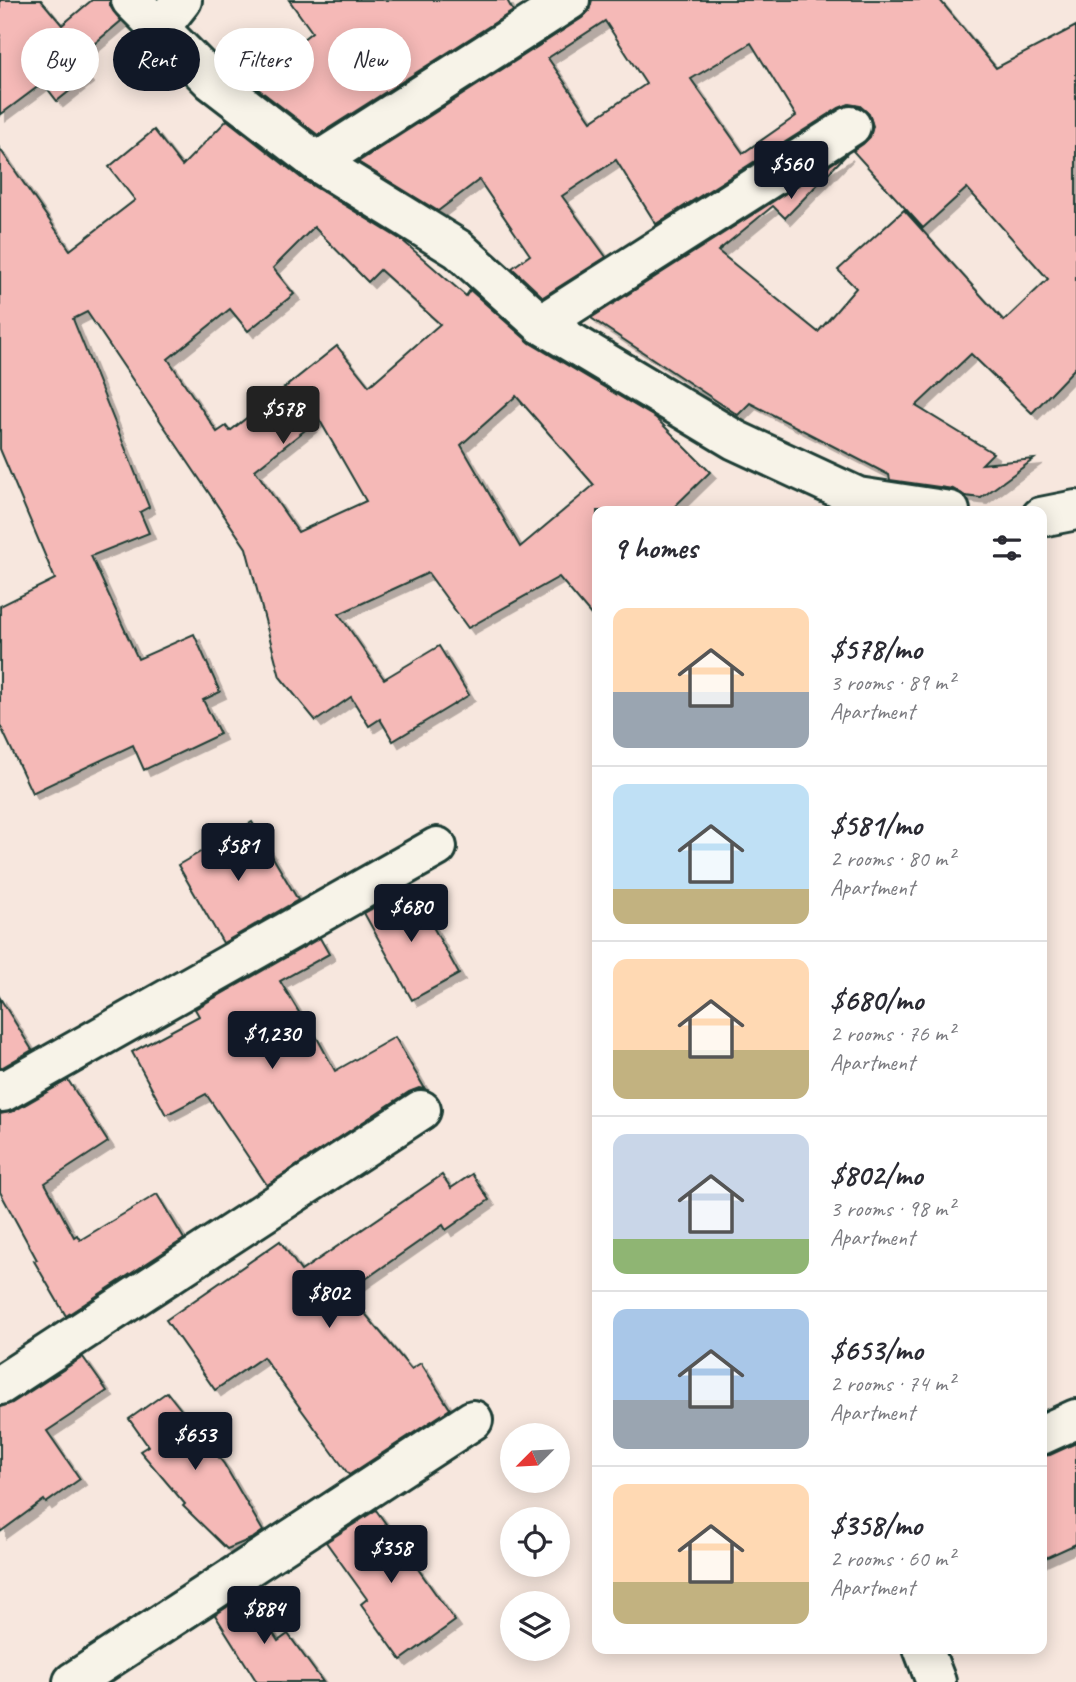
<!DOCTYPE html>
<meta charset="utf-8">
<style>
:root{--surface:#fff;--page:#f7f7f7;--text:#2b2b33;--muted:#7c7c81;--line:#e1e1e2;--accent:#111827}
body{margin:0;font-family:Caveat,sans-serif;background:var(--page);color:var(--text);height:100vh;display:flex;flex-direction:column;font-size:26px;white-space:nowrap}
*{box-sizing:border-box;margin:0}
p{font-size:23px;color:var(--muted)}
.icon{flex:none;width:38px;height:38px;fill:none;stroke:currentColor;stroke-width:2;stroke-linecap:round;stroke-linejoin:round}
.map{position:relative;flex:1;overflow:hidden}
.drawer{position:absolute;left:592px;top:506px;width:455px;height:1148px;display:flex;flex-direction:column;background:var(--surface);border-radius:14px;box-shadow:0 4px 18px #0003}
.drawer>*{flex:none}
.hud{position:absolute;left:21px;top:28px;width:466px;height:63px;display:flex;gap:14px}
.needle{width:46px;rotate:246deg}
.controls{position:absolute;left:500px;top:1423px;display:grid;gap:14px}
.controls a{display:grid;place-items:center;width:70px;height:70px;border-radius:50%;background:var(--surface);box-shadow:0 4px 18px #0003;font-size:35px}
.price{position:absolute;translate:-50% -60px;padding:0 16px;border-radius:7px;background:var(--accent);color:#fff;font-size:23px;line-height:46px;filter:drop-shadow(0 2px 4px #0008)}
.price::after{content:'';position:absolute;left:50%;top:42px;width:21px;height:16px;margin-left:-10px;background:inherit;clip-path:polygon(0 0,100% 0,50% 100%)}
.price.on{background:#222;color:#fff}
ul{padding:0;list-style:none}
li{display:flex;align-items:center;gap:21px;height:175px;padding:0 21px}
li+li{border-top:2px solid var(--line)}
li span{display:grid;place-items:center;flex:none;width:196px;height:140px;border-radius:14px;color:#555}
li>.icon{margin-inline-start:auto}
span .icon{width:84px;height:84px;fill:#fffc;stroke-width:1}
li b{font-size:30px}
h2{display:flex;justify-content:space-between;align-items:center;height:84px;padding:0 21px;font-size:30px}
.chip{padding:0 24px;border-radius:32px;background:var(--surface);box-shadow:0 4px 18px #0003;font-size:24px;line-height:63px}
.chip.on{background:var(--accent);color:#fff}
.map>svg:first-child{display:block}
</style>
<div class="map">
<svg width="1076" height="1682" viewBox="0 0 1076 1682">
<defs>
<filter id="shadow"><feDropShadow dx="6" dy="6" stdDeviation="0" flood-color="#0004"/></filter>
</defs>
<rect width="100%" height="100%" fill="#f7e7de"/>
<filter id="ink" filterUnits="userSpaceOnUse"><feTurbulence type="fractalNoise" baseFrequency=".0143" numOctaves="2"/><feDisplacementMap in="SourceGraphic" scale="14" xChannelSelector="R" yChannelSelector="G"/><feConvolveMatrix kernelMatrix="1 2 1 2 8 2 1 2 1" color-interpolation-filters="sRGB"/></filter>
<g filter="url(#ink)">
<!-- building -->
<g fill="#f5b9b7" stroke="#1f3d34" stroke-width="2" fill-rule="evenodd" filter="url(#shadow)">
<path d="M 0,0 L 41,0 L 62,25 L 92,0 L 110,0 L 110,6 L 121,21 L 74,61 L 87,77 L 57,101 L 43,83 L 0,115 Z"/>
<path d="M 289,0 L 507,0 L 513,11 L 318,135 L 249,82 L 312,32 Z"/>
<path d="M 592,0 L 940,0 L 996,68 L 1076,26 L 1076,367 L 1032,413 L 971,354 L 916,406 L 993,453 L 982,464 L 1034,459 L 981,498 L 965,496 L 953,489 L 890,480 L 889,475 L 750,403 L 738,415 L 591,318 L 847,154 L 785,218 L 773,206 L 718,251 L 818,332 L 856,288 L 838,270 L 904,210 L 1004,321 L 1048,279 L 967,188 L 923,228 L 853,151 L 863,144 L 870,137 L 873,126 L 869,114 L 860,106 L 849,104 L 839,108 L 656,224 L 616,160 L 562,196 L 606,257 L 543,297 L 512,268 L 530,255 L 479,180 L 438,211 L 358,162 L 582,18 L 589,11 ZM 605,21 L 646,84 L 591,121 L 548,58 ZM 751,43 L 796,116 L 743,153 L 691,79 Z"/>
<path d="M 227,120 L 305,181 L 403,241 L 466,296 L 470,290 L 530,343 L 656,418 L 710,472 L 670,511 L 597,511 L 597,622 L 559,577 L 468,628 L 428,573 L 339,614 L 384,679 L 439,646 L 469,695 L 393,741 L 380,719 L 369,726 L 351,697 L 316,721 L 280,677 L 246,548 L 87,312 L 73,319 L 149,507 L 140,512 L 149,533 L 91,556 L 138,659 L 194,634 L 220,692 L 203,700 L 220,734 L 144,770 L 133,745 L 32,793 L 0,725 L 0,606 L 55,579 L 0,449 L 0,149 L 70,250 L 135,200 L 109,167 L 154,130 L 182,166 ZM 314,227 L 368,282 L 380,270 L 440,324 L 369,386 L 337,346 L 230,431 L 226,426 L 217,432 L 168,359 L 230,309 L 248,331 L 294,294 L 273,268 ZM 516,396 L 594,485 L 520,547 L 461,445 ZM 319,419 L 366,501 L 298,532 L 255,470 Z"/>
<path d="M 252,822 L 298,900 L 223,943 L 178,865 Z"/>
<path d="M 411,887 L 459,974 L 412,1000 L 364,913 Z"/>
<path d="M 320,938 L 329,954 L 280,981 L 314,1037 L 316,1036 L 335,1071 L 395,1037 L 425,1089 L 419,1088 L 409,1092 L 267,1185 L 206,1094 L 166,1115 L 132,1052 L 199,1016 L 195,1009 Z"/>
<path d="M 0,998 L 32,1050 L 1,1068 L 0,1068 Z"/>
<path d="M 68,1080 L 108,1142 L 45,1183 L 74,1237 L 77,1235 L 80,1240 L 157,1194 L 184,1239 L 66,1316 L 34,1261 L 37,1260 L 0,1192 L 0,1114 L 14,1111 Z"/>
<path d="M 472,1174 L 489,1200 L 446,1230 L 443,1225 L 347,1292 L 411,1369 L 421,1363 L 450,1409 L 349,1475 L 263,1357 L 215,1390 L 166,1320 L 280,1241 L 301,1271 L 442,1175 L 451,1188 Z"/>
<path d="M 83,1357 L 107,1391 L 47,1431 L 80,1479 L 46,1503 L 44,1500 L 0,1532 L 0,1407 L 12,1403 Z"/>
<path d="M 167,1392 L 224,1464 L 263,1531 L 253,1538 L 227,1549 L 183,1506 L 185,1504 L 140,1451 L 148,1446 L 129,1419 Z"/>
<path d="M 1076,1443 L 1076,1544 L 1041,1560 L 1041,1456 L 1050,1455 Z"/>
<path d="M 376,1510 L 455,1621 L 401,1660 L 361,1604 L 367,1599 L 326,1542 Z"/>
<path d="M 248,1593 L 278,1641 L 288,1634 L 323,1682 L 257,1682 L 215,1615 Z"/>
</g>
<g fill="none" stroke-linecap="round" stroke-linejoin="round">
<defs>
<g id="street">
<path d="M 159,29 L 182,0"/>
<path d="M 317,162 L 570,0"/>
<path d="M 541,324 L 851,126"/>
<path d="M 0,1089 L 3,1092 L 437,847"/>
<path d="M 0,1385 L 421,1110"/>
<path d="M 1041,1435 L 1076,1419"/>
<path d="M 923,1648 L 936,1682"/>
<path d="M 73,1682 L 473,1420"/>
</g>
<g id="secondary">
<path d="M 131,0 L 212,81 L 317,162 L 458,249 L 541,324 L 735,440 L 858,497 L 950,511"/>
<path d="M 1041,517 L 1076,510"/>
</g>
</defs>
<!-- street casing -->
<use href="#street" stroke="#1f3d34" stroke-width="44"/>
<!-- secondary casing -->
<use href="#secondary" stroke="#1f3d34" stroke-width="44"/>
<!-- street -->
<use href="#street" stroke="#f7f3e8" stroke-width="38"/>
<!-- secondary -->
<use href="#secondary" stroke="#f7f3e8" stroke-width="38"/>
</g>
</g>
</svg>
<div class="controls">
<a><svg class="needle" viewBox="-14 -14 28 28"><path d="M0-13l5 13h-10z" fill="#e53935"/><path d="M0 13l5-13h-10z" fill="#7c7c81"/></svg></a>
<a><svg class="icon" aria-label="locate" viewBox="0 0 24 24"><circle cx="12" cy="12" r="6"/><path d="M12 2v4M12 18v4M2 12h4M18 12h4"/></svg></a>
<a><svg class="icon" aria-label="layers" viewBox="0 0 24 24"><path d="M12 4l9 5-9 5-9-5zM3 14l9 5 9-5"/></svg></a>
</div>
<b class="price" style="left:791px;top:201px">$560</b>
<b class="price on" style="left:283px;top:446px">$578</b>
<b class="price" style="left:238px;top:883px">$581</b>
<b class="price" style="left:411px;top:944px">$680</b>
<b class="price" style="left:272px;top:1071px">$1,230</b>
<b class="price" style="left:329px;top:1330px">$802</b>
<b class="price" style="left:195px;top:1472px">$653</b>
<b class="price" style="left:391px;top:1585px">$358</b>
<b class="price" style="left:264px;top:1646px">$884</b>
<div class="hud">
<a class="chip">Buy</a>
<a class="chip on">Rent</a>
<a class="chip">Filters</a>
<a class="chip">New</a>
</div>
<section class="drawer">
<h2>9 homes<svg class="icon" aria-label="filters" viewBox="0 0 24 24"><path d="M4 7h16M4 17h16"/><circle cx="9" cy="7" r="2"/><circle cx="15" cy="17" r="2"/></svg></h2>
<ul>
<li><span style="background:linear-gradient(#ffd9b3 60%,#9aa5b1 0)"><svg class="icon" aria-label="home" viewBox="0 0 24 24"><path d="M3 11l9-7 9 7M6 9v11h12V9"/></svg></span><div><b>$578/mo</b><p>3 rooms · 89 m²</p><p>Apartment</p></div></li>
<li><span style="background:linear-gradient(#bfe0f5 75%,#c2b280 0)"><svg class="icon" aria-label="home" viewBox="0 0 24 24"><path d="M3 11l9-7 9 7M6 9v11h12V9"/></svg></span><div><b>$581/mo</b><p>2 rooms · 80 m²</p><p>Apartment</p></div></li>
<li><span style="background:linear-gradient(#ffd9b3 65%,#c2b280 0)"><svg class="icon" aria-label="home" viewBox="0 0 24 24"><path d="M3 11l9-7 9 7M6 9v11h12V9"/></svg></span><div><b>$680/mo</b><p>2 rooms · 76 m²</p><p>Apartment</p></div></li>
<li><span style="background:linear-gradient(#c9d6e8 75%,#8fb573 0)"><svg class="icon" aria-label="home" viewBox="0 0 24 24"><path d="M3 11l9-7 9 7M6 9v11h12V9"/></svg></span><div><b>$802/mo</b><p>3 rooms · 98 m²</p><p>Apartment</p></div></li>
<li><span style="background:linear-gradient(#a9c7e8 65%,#9aa5b1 0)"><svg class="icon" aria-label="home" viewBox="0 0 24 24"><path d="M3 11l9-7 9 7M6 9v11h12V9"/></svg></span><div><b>$653/mo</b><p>2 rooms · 74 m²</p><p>Apartment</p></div></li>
<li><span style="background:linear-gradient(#ffd9b3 70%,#c2b280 0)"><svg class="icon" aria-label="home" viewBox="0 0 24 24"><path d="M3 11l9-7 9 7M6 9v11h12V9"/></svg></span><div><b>$358/mo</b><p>2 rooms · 60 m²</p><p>Apartment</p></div></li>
</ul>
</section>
</div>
